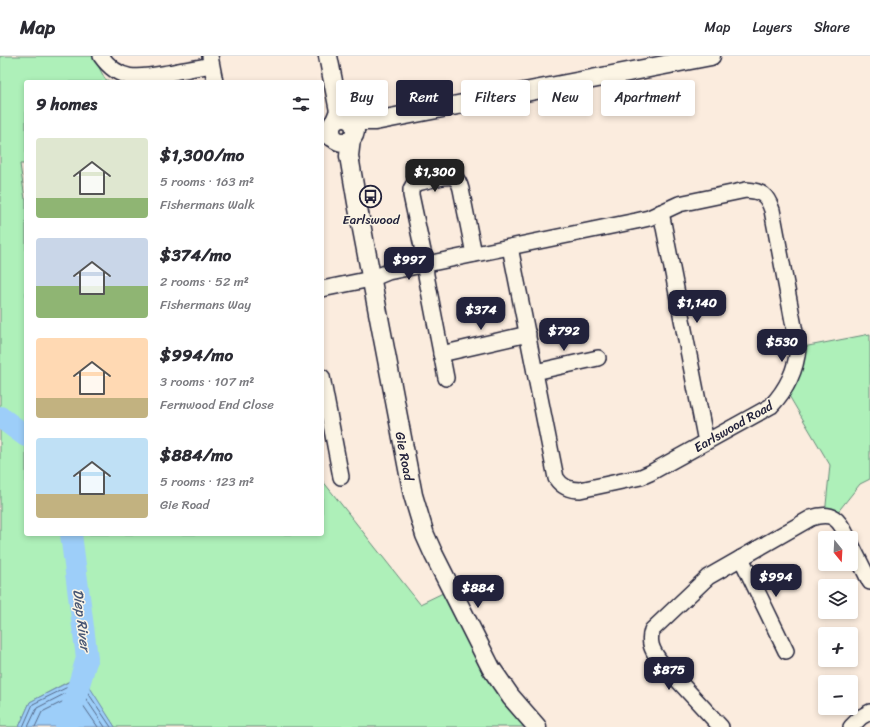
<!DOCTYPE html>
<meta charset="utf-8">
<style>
:root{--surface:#fff;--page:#f2f2f3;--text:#2b2b33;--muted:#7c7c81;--line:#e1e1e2;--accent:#22223b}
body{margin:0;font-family:Sriracha,sans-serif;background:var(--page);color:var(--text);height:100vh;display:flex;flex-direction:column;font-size:15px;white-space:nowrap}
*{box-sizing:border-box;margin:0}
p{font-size:13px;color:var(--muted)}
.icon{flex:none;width:22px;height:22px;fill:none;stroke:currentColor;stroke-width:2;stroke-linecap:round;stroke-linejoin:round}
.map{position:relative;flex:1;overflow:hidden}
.panel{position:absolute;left:24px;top:24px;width:300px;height:456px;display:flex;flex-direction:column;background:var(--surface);border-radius:4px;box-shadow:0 2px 6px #0003}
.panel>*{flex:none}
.guide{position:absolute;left:336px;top:24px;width:380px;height:36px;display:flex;gap:8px}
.needle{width:26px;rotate:162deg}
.buttons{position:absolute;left:818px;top:475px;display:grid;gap:8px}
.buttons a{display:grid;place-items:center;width:40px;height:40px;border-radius:4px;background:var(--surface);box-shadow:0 2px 6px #0003;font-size:20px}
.price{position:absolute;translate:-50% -34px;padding:0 9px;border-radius:8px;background:var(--accent);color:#fff;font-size:13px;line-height:26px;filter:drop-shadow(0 1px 2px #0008)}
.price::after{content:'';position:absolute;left:50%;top:24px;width:12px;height:9px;margin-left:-6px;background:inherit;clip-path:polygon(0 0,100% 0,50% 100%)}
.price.active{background:#222;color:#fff}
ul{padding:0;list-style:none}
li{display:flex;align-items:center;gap:12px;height:100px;padding:0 12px}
li span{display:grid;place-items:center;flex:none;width:112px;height:80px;border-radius:4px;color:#555}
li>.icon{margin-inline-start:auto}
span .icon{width:48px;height:48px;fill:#fffc;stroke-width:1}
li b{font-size:17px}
h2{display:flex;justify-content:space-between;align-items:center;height:48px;padding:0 12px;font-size:17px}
.tag{padding:0 14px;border-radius:4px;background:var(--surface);box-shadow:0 2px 6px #0003;font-size:14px;line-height:36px}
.tag.active{background:var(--accent);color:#fff}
header{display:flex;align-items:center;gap:24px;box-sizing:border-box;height:56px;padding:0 20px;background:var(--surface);border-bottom:1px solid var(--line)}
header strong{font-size:19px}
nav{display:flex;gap:22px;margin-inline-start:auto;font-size:14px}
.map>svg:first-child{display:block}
</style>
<header>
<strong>Map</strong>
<nav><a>Map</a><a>Layers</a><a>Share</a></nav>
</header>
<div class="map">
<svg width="870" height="671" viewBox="0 0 870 671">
<rect width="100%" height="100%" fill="#fbecde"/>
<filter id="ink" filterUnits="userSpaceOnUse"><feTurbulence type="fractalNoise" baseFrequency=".025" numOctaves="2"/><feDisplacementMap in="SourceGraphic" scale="8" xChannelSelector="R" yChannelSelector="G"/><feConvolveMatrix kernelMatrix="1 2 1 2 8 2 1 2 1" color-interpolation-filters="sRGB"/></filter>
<g filter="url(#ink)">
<!-- green -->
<g fill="#aef0b9" stroke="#68897a">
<path d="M 0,0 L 93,0 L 105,23 L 112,26 L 26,26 L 26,108 L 20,108 L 25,143 L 26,143 L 26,478 L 322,478 L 322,424 L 420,548 L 445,536 L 528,671 L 115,671 L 81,619 L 30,646 L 19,671 L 0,671 Z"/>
<path d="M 870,278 L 870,423 L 860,428 L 833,462 L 825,459 L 830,409 L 785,333 L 798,292 Z"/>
</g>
<!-- water -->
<path fill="#9dcef9" stroke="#6c89ad" d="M 82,619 L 115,671 L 19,671 L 30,646 Z"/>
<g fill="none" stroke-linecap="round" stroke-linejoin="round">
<!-- shore -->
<g stroke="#536787" stroke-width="1">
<path d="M 23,671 L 33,648 L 80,625 L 111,671"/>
<path d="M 28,671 L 37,652 L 78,631 L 105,671"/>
<path d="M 35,671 L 42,656 L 76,639 L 98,671"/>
</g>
<!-- river -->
<g stroke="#9dcef9" stroke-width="22">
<path d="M 0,361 L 26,380"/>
<path d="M 66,671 L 87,602 L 71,478"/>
</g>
<defs>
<g id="minor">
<path d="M 101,0 C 120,27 140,22 168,17 C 183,14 197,12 211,9"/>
<path d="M 210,0 L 215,26"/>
<path d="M 322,78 L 335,84"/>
<path d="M 661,156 L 706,386"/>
<path d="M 322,233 L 371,223 L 388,216 L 636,165 L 649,162 L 679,148 L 746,134 C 762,135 767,139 772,154 L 798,292 C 796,315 787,333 771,350 L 650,417 L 641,421 L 580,434 C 569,434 562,431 556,422 L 510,191"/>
<path d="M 441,298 L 528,278"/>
<path d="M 535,316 L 598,302"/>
<path d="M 322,321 L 341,421"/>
<path d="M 446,322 L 426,219 L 424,200 L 411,139 L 411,133 L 414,128 C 422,126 448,118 455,122 C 459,125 460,129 461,133 L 474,198"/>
<path d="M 851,488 L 870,526"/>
<path d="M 741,502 L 786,595"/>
<path d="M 721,671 L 659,604 C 652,594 648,586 652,574 L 708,521 L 811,462 C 833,455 839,463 848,482"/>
<path d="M 851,671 L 861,661 L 870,656"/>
</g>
<g id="tertiary">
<path d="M 328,0 L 339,55 L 335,65"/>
<circle cx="343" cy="74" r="12"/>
<path d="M 351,65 L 375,65 L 711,0"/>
<path d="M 351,83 L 349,100 L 357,147 L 413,439 L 425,479 L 434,499 L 491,612 L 511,641 L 537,671"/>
</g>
</defs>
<!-- minor casing -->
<use href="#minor" stroke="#22223b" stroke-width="18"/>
<!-- tertiary casing -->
<use href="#tertiary" stroke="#22223b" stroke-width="21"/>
<!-- minor -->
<use href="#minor" stroke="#fcf5e5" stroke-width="15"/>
<!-- tertiary -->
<use href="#tertiary" stroke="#fcf5e5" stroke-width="18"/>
</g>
</g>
<!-- icons -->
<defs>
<symbol id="bus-ring" viewBox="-11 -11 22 22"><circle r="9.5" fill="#fcf5e5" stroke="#22223b" stroke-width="1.5"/><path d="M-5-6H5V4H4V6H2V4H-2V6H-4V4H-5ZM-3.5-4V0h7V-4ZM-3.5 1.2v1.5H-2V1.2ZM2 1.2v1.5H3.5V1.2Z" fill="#22223b"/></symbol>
</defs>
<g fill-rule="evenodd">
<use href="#bus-ring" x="358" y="128" width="25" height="25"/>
</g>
<g text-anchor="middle" stroke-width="3" stroke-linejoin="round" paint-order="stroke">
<!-- poi labels -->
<g font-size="13" fill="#22223b" stroke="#fcf5e5">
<text x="371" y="168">Earlswood</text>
</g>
<!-- street labels -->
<g font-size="13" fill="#22223b" stroke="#fcf5e5">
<text transform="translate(733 370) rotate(-30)" y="5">Earlswood Road</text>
<text transform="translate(405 400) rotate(79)" y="5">Gie Road</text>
</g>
<!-- water labels -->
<g font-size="14" font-style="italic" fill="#475674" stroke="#fcf5e5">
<text transform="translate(82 564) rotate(83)" y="5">Diep River</text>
</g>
</g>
</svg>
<div class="buttons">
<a><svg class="needle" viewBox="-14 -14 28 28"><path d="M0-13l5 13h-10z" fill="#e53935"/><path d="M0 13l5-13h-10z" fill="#7c7c81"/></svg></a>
<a><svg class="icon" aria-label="layers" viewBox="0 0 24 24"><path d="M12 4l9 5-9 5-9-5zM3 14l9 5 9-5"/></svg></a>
<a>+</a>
<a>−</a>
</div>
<b class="price active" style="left:435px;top:137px">$1,300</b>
<b class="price" style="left:409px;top:225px">$997</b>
<b class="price" style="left:697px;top:268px">$1,140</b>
<b class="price" style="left:481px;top:275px">$374</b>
<b class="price" style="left:564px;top:296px">$792</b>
<b class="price" style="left:782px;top:307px">$530</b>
<b class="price" style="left:776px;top:542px">$994</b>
<b class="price" style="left:478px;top:553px">$884</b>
<b class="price" style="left:669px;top:635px">$875</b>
<div class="guide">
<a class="tag">Buy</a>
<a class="tag active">Rent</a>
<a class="tag">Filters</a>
<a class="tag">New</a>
<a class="tag">Apartment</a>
</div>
<section class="panel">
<h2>9 homes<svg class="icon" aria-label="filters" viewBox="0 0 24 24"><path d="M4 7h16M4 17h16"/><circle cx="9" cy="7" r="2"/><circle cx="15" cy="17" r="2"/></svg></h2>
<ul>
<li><span style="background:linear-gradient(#dfe7d0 75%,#8fb573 0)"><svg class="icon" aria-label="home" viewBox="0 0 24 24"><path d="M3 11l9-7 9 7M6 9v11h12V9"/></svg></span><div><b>$1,300/mo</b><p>5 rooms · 163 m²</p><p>Fishermans Walk</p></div></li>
<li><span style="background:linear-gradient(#c9d6e8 60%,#8fb573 0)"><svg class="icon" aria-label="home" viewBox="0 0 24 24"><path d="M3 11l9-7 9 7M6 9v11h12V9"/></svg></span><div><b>$374/mo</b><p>2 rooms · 52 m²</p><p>Fishermans Way</p></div></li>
<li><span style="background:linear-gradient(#ffd9b3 75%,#c2b280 0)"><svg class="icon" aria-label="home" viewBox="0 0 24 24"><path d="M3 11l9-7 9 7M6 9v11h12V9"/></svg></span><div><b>$994/mo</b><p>3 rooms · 107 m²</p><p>Fernwood End Close</p></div></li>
<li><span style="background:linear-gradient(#bfe0f5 70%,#c2b280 0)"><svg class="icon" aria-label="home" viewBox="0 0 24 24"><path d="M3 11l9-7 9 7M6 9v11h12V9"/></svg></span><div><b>$884/mo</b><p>5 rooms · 123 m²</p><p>Gie Road</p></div></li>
</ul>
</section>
</div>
